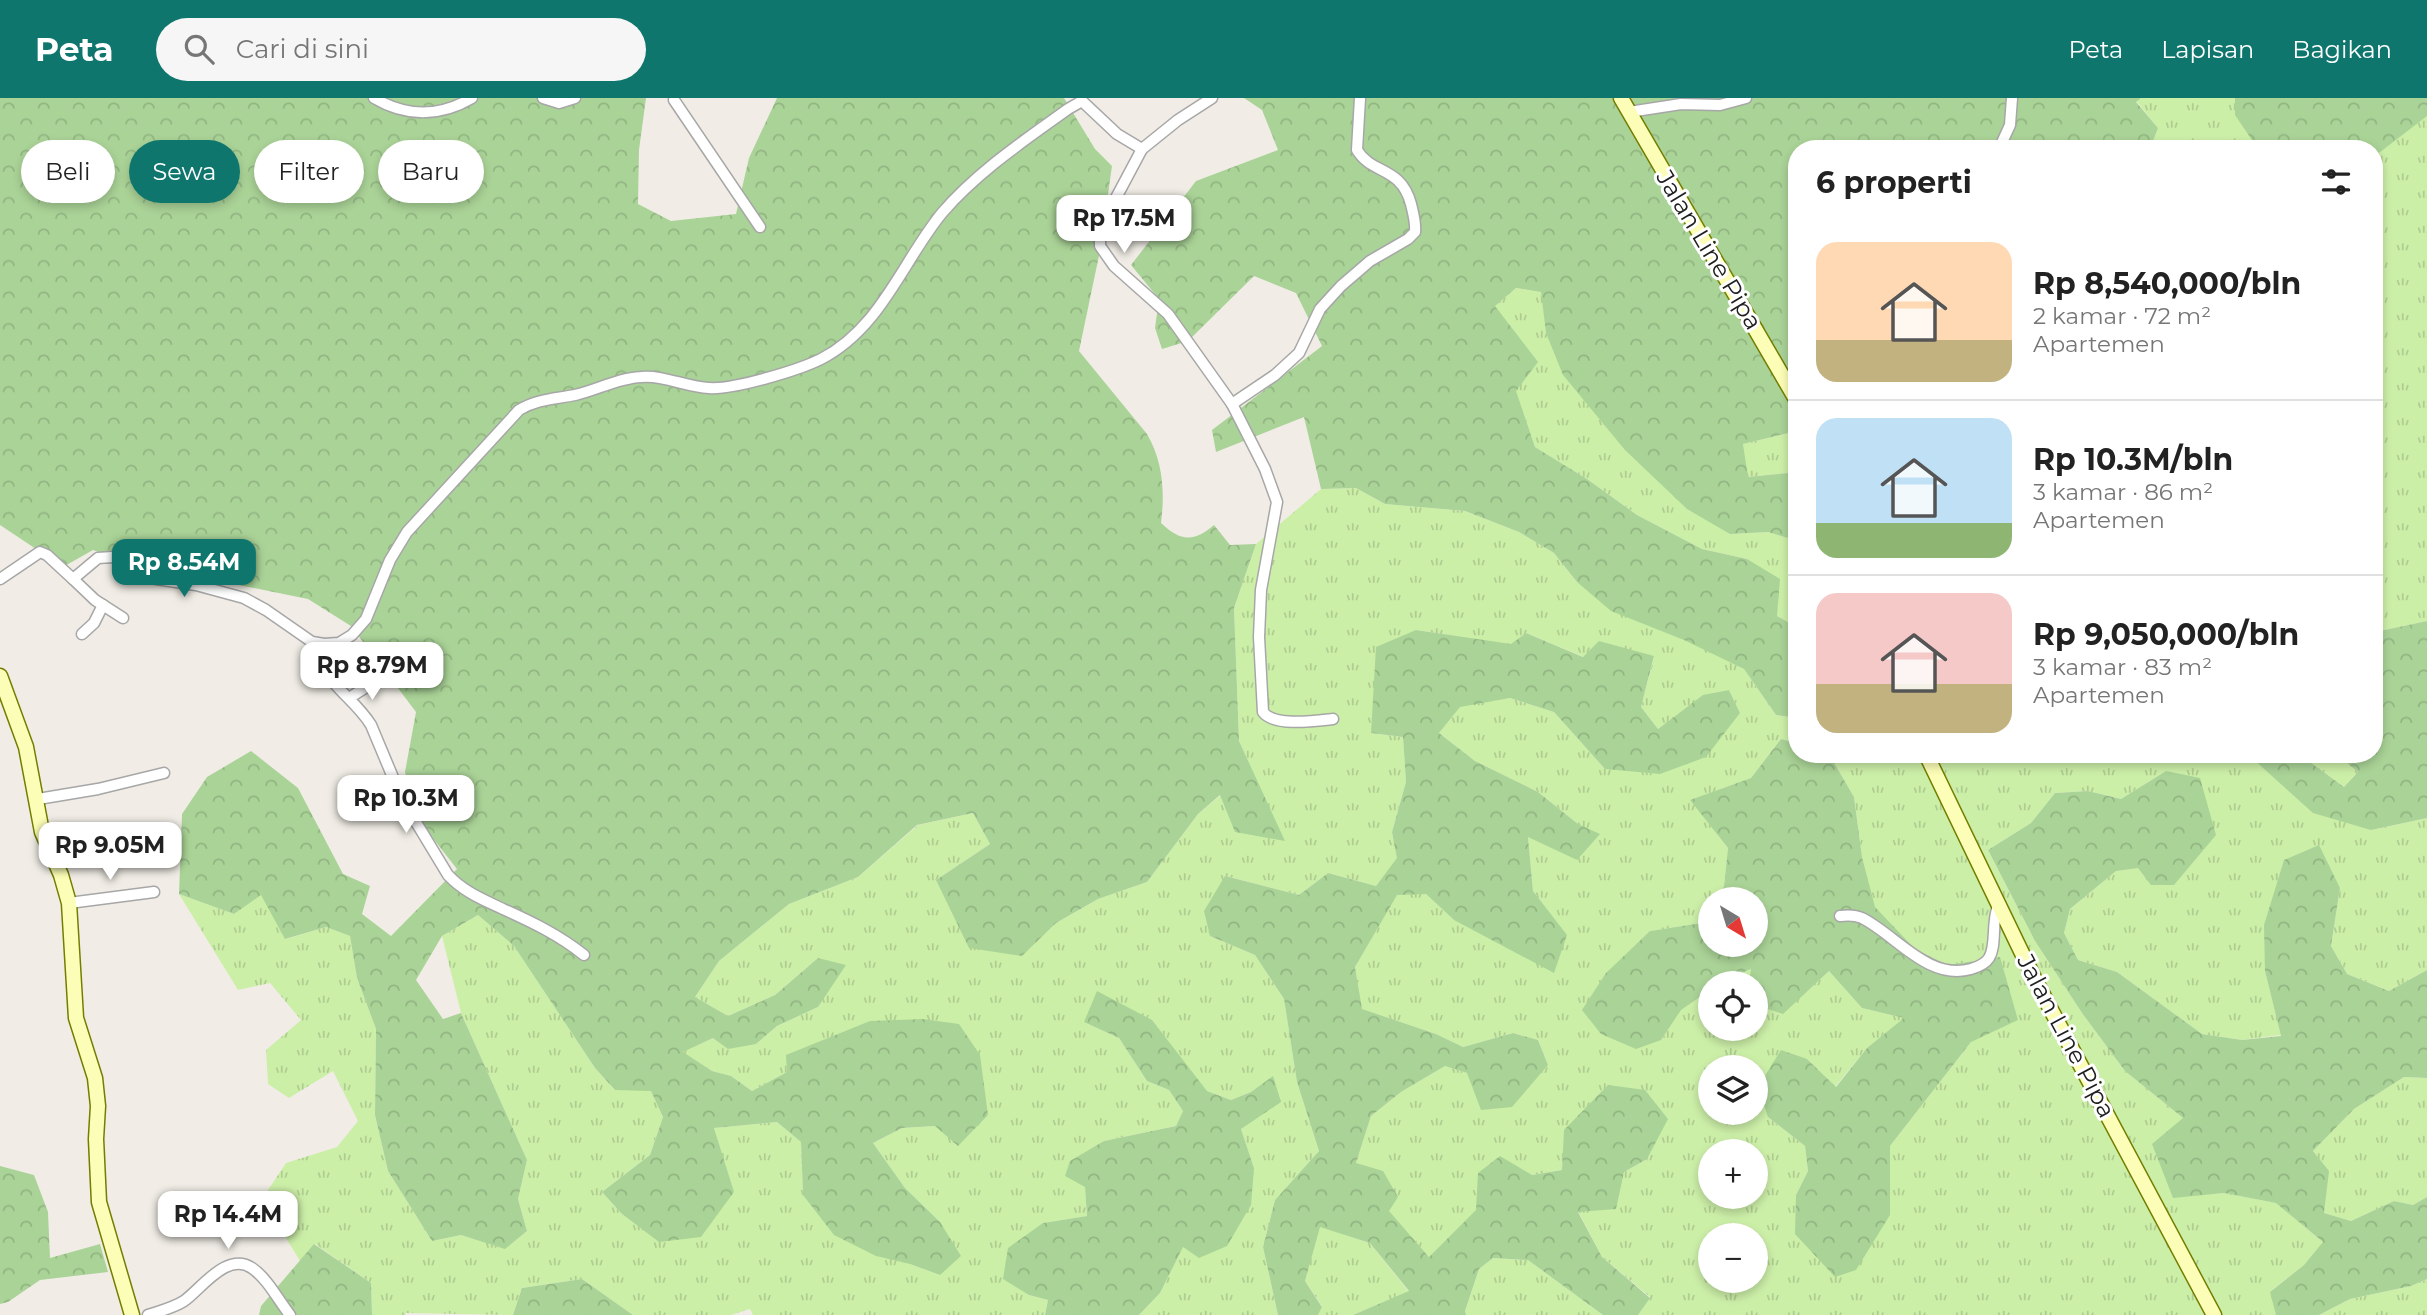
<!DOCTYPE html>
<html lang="id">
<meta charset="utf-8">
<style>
:root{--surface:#fff;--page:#f6f6f6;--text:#222;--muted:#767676;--line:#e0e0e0;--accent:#0f766e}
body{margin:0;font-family:Montserrat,sans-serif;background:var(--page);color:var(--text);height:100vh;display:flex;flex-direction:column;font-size:26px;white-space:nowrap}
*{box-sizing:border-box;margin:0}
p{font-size:23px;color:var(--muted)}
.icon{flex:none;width:38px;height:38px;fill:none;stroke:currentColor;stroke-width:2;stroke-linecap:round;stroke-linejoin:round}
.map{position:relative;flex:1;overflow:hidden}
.drawer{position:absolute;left:1788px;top:42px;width:595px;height:623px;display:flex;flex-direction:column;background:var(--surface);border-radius:28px;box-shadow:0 4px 10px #0003}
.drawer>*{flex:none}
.top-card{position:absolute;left:21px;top:42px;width:665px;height:63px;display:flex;gap:14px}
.needle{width:46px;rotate:142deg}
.buttons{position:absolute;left:1698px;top:789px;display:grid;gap:14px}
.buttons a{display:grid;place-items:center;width:70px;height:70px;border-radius:50%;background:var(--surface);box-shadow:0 4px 10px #0003;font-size:35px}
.price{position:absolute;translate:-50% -60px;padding:0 16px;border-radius:14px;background:#fff;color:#222;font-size:23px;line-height:46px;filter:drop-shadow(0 2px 4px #0008)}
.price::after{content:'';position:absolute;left:50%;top:42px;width:21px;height:16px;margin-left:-10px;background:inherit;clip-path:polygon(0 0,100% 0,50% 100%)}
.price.active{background:var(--accent);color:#fff}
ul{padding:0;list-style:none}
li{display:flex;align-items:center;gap:21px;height:175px;padding:0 28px}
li+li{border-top:2px solid var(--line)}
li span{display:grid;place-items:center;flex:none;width:196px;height:140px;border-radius:21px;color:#555}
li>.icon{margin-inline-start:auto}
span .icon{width:84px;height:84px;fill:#fffc;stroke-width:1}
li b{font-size:30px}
h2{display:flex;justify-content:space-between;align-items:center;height:84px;padding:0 28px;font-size:30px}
.tag{padding:0 24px;border-radius:32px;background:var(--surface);box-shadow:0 4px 10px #0003;font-size:24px;line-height:63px}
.tag.active{background:var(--accent);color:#fff}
header{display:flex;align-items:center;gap:42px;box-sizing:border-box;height:98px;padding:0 35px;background:var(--accent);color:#fff}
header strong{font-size:33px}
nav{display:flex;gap:38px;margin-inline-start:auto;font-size:24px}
.search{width:490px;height:63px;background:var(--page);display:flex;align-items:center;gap:18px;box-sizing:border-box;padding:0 24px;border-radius:38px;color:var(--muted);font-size:26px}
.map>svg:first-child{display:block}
</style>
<header>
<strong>Peta</strong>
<div class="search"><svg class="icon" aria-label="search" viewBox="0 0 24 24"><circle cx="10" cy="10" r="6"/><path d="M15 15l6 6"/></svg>Cari di sini</div>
<nav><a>Peta</a><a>Lapisan</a><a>Bagikan</a></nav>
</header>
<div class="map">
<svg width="2427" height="1217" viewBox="0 0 2427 1217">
<defs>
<pattern id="grass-tufts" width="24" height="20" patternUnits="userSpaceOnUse" patternTransform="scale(1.75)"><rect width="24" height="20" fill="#ccefa8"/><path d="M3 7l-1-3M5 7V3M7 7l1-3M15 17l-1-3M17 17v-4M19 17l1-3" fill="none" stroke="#afcd90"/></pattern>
<pattern id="forest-crowns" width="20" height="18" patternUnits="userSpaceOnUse" patternTransform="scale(1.75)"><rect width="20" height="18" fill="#aad397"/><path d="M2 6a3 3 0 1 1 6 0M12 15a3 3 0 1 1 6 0" fill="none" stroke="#92b582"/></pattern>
</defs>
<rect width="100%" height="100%" fill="#f1ede6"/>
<!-- grass -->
<g fill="url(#grass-tufts)" fill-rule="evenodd">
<path d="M 2141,0 L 2427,0 L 2427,523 L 2375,534 L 2375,51 L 2150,51 L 2158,30 L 2136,3 Z"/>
<path d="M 1516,190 L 1542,194 L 1546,235 L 1730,436 L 1768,434 L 1797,443 L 1797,529 L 1777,518 L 1747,461 L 1702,451 L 1637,417 L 1587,381 L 1535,349 L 1515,293 L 1494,208 Z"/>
<path d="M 1793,334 L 1797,344 L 1797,374 L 1747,379 L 1743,346 Z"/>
<path d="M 1356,390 L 1385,406 L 1465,413 L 1519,434 L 1554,455 L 1577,484 L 1744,571 L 1776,617 L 1797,620 L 1797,645 L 1781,641 L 1751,680 L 1691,702 L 1728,750 L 1724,788 L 1718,801 L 1710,802 L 1709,824 L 1650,833 L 1661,942 L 1681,911 L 1710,892 L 1710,931 L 1755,931 L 1755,907 L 1783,915 L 1829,873 L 1862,910 L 1905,920 L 1867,950 L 1835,989 L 1807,961 L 1768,1019 L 1805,1048 L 1808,1073 L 1796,1097 L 1890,1117 L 1890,1048 L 1971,944 L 1948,867 L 1915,851 L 1874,809 L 1862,759 L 1854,699 L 1829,656 L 2254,656 L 2252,660 L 2371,732 L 2427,720 L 2427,872 L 2389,893 L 2347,876 L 2331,848 L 2340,790 L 2265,873 L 2281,937 L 2242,942 L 2202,936 L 2117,874 L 2078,862 L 2064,835 L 2070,811 L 2116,773 L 2138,769 L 2166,673 L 2121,701 L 2088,693 L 2055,695 L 2031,725 L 1988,752 L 2035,843 L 2082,915 L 2125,973 L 2183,1020 L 2173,1099 L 2224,1095 L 2277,1105 L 2324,1145 L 2304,1167 L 2271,1193 L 2276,1217 L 1638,1217 L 1650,1199 L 1602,1159 L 1578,1113 L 1624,1074 L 1647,1061 L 1565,1032 L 1562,1072 L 1532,1077 L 1479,1075 L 1477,1112 L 1429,1159 L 1388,1113 L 1356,1065 L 1371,1018 L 1401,994 L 1445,968 L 1467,975 L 1548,967 L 1538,942 L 1513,935 L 1463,949 L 1436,936 L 1361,911 L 1355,869 L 1397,796 L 1426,796 L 1454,822 L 1566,837 L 1533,793 L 1528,739 L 1578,726 L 1538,694 L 1475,663 L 1439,635 L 1460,608 L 1510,600 L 1554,614 L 1605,671 L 1740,615 L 1729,592 L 1703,598 L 1658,631 L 1641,609 L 1654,559 L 1584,559 L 1526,535 L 1511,547 L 1417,532 L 1371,635 L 1403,639 L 1406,684 L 1392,734 L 1398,760 L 1376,788 L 1328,775 L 1299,797 L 1225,778 L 1210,838 L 1255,857 L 1284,901 L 1297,984 L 1319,1053 L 1275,1102 L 1263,1149 L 1278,1217 L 1139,1217 L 1160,1195 L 1183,1148 L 1254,1070 L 1241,1031 L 1273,979 L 1251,994 L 1231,1002 L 1207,993 L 1184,966 L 1084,924 L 1119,940 L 1147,983 L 1169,992 L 1183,1013 L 1176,1028 L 1104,1043 L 1085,1088 L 1087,1118 L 1043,1125 L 1029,1197 L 1048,1202 L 1045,1217 L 753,1217 L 750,1211 L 731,1217 L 633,1217 L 582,1181 L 522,1190 L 513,1217 L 406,1215 L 405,1217 L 372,1217 L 371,1185 L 315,1146 L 300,1163 L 262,1101 L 286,1065 L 337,1049 L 358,1023 L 333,973 L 289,1000 L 268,986 L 266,952 L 301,922 L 270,885 L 238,892 L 179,796 L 234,816 L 261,796 L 286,841 L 326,829 L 350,838 L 357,880 L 376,931 L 375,1017 L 388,1073 L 432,1143 L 461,1137 L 505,1150 L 527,1133 L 518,1101 L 527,1062 L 461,915 L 442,838 L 478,817 L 514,848 L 595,970 L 615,992 L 651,992 L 663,1019 L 650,1057 L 602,1094 L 622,1116 L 659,1143 L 733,1094 L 714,1030 L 777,1024 L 801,1044 L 803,1097 L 910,1166 L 940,1177 L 940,1124 L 905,1090 L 873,1045 L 902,1030 L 935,1028 L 988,1017 L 787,974 L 752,993 L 731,978 L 712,973 L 682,954 L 713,940 L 756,946 L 777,928 L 818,909 L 818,860 L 775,897 L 728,918 L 695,899 L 719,863 L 789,806 L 858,779 L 918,727 L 973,715 L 990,746 L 936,782 L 1021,858 L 1056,825 L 1098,801 L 1147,784 L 1198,716 L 1221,697 L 1284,743 L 1239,643 L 1234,510 L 1256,446 L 1321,391 ZM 1710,970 L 1755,970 L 1755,1015 L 1710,1015 ZM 1710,1054 L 1755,1054 L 1755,1099 L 1710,1099 ZM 1710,1138 L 1755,1138 L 1755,1183 L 1710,1183 Z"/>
<path d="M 2299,656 L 2336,656 L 2358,674 L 2344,689 Z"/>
<path d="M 1752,871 L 1749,885 L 1719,886 L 1731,878 Z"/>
<path d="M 2404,979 L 2427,980 L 2427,1099 L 2413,1107 L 2394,1103 L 2351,1123 L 2324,1115 L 2328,1073 L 2313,1053 L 2354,1011 Z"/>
<path d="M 1319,1128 L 1370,1145 L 1409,1194 L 1353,1217 L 1318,1217 L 1322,1208 L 1305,1183 Z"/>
<path d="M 1493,1160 L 1528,1162 L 1603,1217 L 1466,1217 L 1465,1213 L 1479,1171 Z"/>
<path d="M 2427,1181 L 2427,1217 L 2319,1217 L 2350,1201 L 2411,1188 Z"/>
</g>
<!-- forest -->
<g fill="url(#forest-crowns)">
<path d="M 0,0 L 646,0 L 639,52 L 638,106 L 671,123 L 736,116 L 749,60 L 777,0 L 1064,0 L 1095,51 L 1112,68 L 1100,153 L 1079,253 L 1147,336 C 1163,363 1165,394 1161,425 C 1180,443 1193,445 1214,427 L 1230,447 L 1256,446 L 1234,510 L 1239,643 L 1285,743 L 1235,734 L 1220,697 L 1198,716 L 1147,784 L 1098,801 L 1056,825 L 1022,858 L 969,850 L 936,782 L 990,746 L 973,715 L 917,727 L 858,779 L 789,806 L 719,863 L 695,899 L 728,918 L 775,897 L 818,860 L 846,867 L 818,909 L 777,928 L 756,946 L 728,951 L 713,940 L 683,954 L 712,973 L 731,978 L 752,993 L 787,974 L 786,957 L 870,923 L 923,921 L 959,926 L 980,957 L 988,1017 L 958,1048 L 935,1028 L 902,1030 L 873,1045 L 905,1090 L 940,1124 L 961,1158 L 940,1177 L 910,1166 L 876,1158 L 834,1137 L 803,1097 L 801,1044 L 777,1024 L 714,1030 L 734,1094 L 701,1139 L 659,1144 L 622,1116 L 602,1094 L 650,1057 L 663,1019 L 651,993 L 615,992 L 595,970 L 514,848 L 478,817 L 442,838 L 416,882 L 443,921 L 461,915 L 527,1062 L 518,1101 L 527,1133 L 505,1151 L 461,1137 L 432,1143 L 388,1073 L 375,1017 L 376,931 L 357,880 L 350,838 L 326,829 L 285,841 L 261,797 L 234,816 L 179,796 L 182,716 L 207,679 L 251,653 L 298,690 L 343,776 L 370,788 L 362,816 L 391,838 L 457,771 L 417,720 L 405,674 L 416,614 L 351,528 L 308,501 L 229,485 L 143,472 L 93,452 L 63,469 L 0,427 Z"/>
<path d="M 1244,0 L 2141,0 L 2136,4 L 2158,30 L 2150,51 L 1797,51 L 1797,344 L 1793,334 L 1743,346 L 1748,379 L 1797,374 L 1797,443 L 1768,434 L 1730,436 L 1687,411 L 1625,352 L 1563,277 L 1546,235 L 1541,194 L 1516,190 L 1495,208 L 1538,264 L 1516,293 L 1535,349 L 1587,381 L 1637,417 L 1702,451 L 1747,461 L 1780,481 L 1777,518 L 1797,529 L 1797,620 L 1776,617 L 1744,571 L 1684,542 L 1611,513 L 1577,484 L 1554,455 L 1519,434 L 1465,413 L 1385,406 L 1356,390 L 1321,391 L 1304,319 L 1216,354 L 1212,332 L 1322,248 L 1296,195 L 1254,178 L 1188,243 L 1162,251 L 1155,230 L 1159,201 L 1131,167 L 1196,83 L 1278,52 L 1262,12 Z"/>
<path d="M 2235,0 L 2427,0 L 2427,18 L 2375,58 L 2375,51 L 2258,51 L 2235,17 Z"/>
<path d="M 2427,523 L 2427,720 L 2371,732 L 2313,715 L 2252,660 L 2254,656 L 2299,656 L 2344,689 L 2358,674 L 2336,656 L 2375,656 L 2375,534 Z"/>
<path d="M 1416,532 L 1511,546 L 1526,535 L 1583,559 L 1599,543 L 1654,558 L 1641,609 L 1658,631 L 1703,597 L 1729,592 L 1740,615 L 1706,659 L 1660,676 L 1605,671 L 1554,614 L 1510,600 L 1460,609 L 1439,635 L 1475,663 L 1538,694 L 1578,726 L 1600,736 L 1577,762 L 1528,739 L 1533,793 L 1567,837 L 1554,875 L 1454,822 L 1426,796 L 1397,797 L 1355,869 L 1362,911 L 1436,936 L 1463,949 L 1513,935 L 1538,942 L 1548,967 L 1512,1009 L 1481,1012 L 1467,975 L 1445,968 L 1401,994 L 1371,1018 L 1356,1065 L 1383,1073 L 1398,1099 L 1389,1113 L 1429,1159 L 1476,1112 L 1478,1075 L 1500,1058 L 1532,1077 L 1562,1072 L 1564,1032 L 1608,987 L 1645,992 L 1668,1021 L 1647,1061 L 1624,1074 L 1616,1111 L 1578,1114 L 1602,1159 L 1650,1200 L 1638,1217 L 1603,1217 L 1528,1162 L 1493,1160 L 1479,1171 L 1465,1213 L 1466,1217 L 1353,1217 L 1409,1193 L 1370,1145 L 1320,1129 L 1305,1183 L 1322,1209 L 1318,1217 L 1278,1217 L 1263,1149 L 1275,1102 L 1319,1053 L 1297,984 L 1284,901 L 1255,857 L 1210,838 L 1204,813 L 1225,778 L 1299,797 L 1328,775 L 1376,788 L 1397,760 L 1392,734 L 1406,684 L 1403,639 L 1371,635 L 1376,549 Z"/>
<path d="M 1781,641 L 1797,645 L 1797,656 L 1829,656 L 1854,699 L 1862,759 L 1875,809 L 1915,851 L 1948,867 L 2000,859 L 2018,922 L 1971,944 L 1890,1048 L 1890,1117 L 1856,1172 L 1835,1179 L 1795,1136 L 1796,1097 L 1808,1073 L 1805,1048 L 1768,1019 L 1758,989 L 1781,952 L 1807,961 L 1836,989 L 1867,950 L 1904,920 L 1862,910 L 1829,873 L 1783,916 L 1755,907 L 1755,886 L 1749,885 L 1751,871 C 1738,876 1723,885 1710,886 L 1710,892 L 1681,912 L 1661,942 L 1636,951 L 1601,936 L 1582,912 L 1606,875 L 1650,833 L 1708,824 L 1710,822 L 1710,847 L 1755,847 L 1755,802 L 1718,801 L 1724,788 L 1728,750 L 1690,702 L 1751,680 Z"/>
<path d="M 2166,673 L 2200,680 L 2216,737 L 2174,787 L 2151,787 L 2138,770 L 2116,773 L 2070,811 L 2064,835 L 2078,862 L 2117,874 L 2202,936 L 2242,942 L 2281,938 L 2265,873 L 2264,827 L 2284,762 L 2319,747 L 2340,790 L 2331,848 L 2347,876 L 2389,893 L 2427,872 L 2427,980 L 2404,979 L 2354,1011 L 2313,1053 L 2329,1073 L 2324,1115 L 2351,1123 L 2394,1103 L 2413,1107 L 2427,1099 L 2427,1181 L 2411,1188 L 2350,1201 L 2319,1217 L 2276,1217 L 2270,1194 L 2304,1167 L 2323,1144 L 2276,1105 L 2224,1095 L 2173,1100 L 2152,1046 L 2183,1020 L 2125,973 L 2082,915 L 2035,843 L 1988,752 L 2031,725 L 2055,695 L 2088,693 L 2121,701 Z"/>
<path d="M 1097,893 L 1152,922 L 1207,993 L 1231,1002 L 1251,994 L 1273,978 L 1281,1004 L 1241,1031 L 1254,1070 L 1251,1107 L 1227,1148 L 1199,1160 L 1183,1149 L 1160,1195 L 1139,1217 L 1045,1217 L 1048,1202 L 1029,1197 L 1003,1181 L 1008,1150 L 1043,1125 L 1087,1118 L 1085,1089 L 1065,1078 L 1070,1063 L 1104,1043 L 1176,1028 L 1183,1013 L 1169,992 L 1147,983 L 1119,940 L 1084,924 Z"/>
<path d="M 0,1068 L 34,1077 L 48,1114 L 50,1160 L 100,1146 L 108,1174 L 40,1182 L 8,1204 L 0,1206 Z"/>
<path d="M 314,1146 L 371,1185 L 372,1217 L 259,1217 L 261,1208 Z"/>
<path d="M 582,1181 L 633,1217 L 513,1217 L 522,1190 Z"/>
</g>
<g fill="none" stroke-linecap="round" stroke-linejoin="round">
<defs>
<g id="street">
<path d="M 374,0 C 406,19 440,19 472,0"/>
<path d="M 543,0 L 559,5 L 575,0"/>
<path d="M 674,2 L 760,129"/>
<path d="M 1629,14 L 1681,6 L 1720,7 L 1746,0"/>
<path d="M 1142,51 L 1100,130 L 1100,148 L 1114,168 L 1168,216 L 1232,306 L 1275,277 L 1299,255 L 1320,211 L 1341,188 L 1370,163 L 1408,141 L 1415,134 C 1416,124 1413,115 1411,106 C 1401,68 1372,77 1357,52 L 1360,0"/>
<path d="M 1999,51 L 2010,27 L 2012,0"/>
<path d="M 1232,306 L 1265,371 L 1277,404 L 1261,492 L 1259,539 L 1263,614 C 1274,629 1315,623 1333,621"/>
<path d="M 0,481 L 40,454 L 47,457 L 73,481 L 98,460 L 113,459 L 156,481 L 196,487 L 244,500 L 266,512 L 312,544 L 324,546 L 339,545 L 352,537 L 366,521 L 390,462 L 407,434 L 519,312 C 537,301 555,301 575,297 C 597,292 618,280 641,279 C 664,277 686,289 709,290 C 733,292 799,272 821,261 C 881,230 902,164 942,115 C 977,74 1025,42 1068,11 L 1082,3 L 1117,36 L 1142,51 L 1178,22 L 1212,0"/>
<path d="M 73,481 L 95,502 L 123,520"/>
<path d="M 82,536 L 94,525 L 103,507"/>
<path d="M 319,546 C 321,587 351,595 371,627 L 402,701 L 448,777 C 464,794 482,801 503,811 C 532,824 559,837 584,857"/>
<path d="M 349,600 L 379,581"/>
<path d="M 38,701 L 98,691 L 164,675"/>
<path d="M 69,805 L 154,794"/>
<path d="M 1840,818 C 1848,817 1855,817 1862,820 C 1896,837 1928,883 1971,871 C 1978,869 1985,866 1989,860 C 1997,847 1991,826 1998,808"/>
<path d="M 148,1217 C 160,1213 173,1210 184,1203 C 201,1191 227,1153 252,1170 C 267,1180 279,1203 290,1217"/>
</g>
<g id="secondary">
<path d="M 1621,0 L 1797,303"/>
<path d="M 0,578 L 26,649 L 42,734 L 61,777 L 69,805 L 76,920 L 95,980 L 98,1008 L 96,1041 L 99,1104 L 132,1217"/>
<path d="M 1926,656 L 2034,880 L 2214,1217"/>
</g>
</defs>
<!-- street casing -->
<use href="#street" stroke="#a7a7a7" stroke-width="13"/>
<!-- secondary casing -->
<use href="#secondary" stroke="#737e00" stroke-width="17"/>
<!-- street -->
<use href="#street" stroke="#fff" stroke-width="10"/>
<!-- secondary -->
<use href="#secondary" stroke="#fcfeb7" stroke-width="14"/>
</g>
<g text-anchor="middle" stroke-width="6" stroke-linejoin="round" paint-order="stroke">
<!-- street labels -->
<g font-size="24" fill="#202020" stroke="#fff">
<text transform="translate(1709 152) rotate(59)" y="8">Jalan Line Pipa</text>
<text transform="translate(2066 938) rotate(62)" y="8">Jalan Line Pipa</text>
</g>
</g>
</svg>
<div class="buttons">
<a><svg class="needle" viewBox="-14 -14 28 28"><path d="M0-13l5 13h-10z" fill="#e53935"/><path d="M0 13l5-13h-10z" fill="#767676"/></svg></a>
<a><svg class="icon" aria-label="locate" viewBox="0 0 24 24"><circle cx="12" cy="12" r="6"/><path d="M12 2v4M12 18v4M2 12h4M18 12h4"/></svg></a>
<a><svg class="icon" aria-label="layers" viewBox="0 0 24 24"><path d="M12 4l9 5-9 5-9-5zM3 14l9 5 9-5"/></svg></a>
<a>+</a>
<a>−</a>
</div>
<b class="price" style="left:1124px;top:157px">Rp 17.5M</b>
<b class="price active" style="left:184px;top:501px">Rp 8.54M</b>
<b class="price" style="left:372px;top:604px">Rp 8.79M</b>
<b class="price" style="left:406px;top:737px">Rp 10.3M</b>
<b class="price" style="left:110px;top:784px">Rp 9.05M</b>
<b class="price" style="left:228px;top:1153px">Rp 14.4M</b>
<div class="top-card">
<a class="tag">Beli</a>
<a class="tag active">Sewa</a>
<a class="tag">Filter</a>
<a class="tag">Baru</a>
</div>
<section class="drawer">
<h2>6 properti<svg class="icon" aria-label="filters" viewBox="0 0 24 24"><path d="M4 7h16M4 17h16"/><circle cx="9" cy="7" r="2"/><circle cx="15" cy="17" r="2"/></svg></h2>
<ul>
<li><span style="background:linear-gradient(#ffd9b3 70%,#c2b280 0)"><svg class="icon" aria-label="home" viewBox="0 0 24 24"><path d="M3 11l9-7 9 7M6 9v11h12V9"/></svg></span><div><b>Rp 8,540,000/bln</b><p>2 kamar · 72 m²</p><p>Apartemen</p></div></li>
<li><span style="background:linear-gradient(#bfe0f5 75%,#8fb573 0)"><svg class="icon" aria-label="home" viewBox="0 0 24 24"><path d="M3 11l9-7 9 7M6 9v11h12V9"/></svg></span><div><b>Rp 10.3M/bln</b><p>3 kamar · 86 m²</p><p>Apartemen</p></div></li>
<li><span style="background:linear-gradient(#f6c9c9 65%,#c2b280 0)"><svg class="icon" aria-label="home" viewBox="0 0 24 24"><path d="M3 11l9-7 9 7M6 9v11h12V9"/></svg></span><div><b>Rp 9,050,000/bln</b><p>3 kamar · 83 m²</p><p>Apartemen</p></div></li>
</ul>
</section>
</div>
